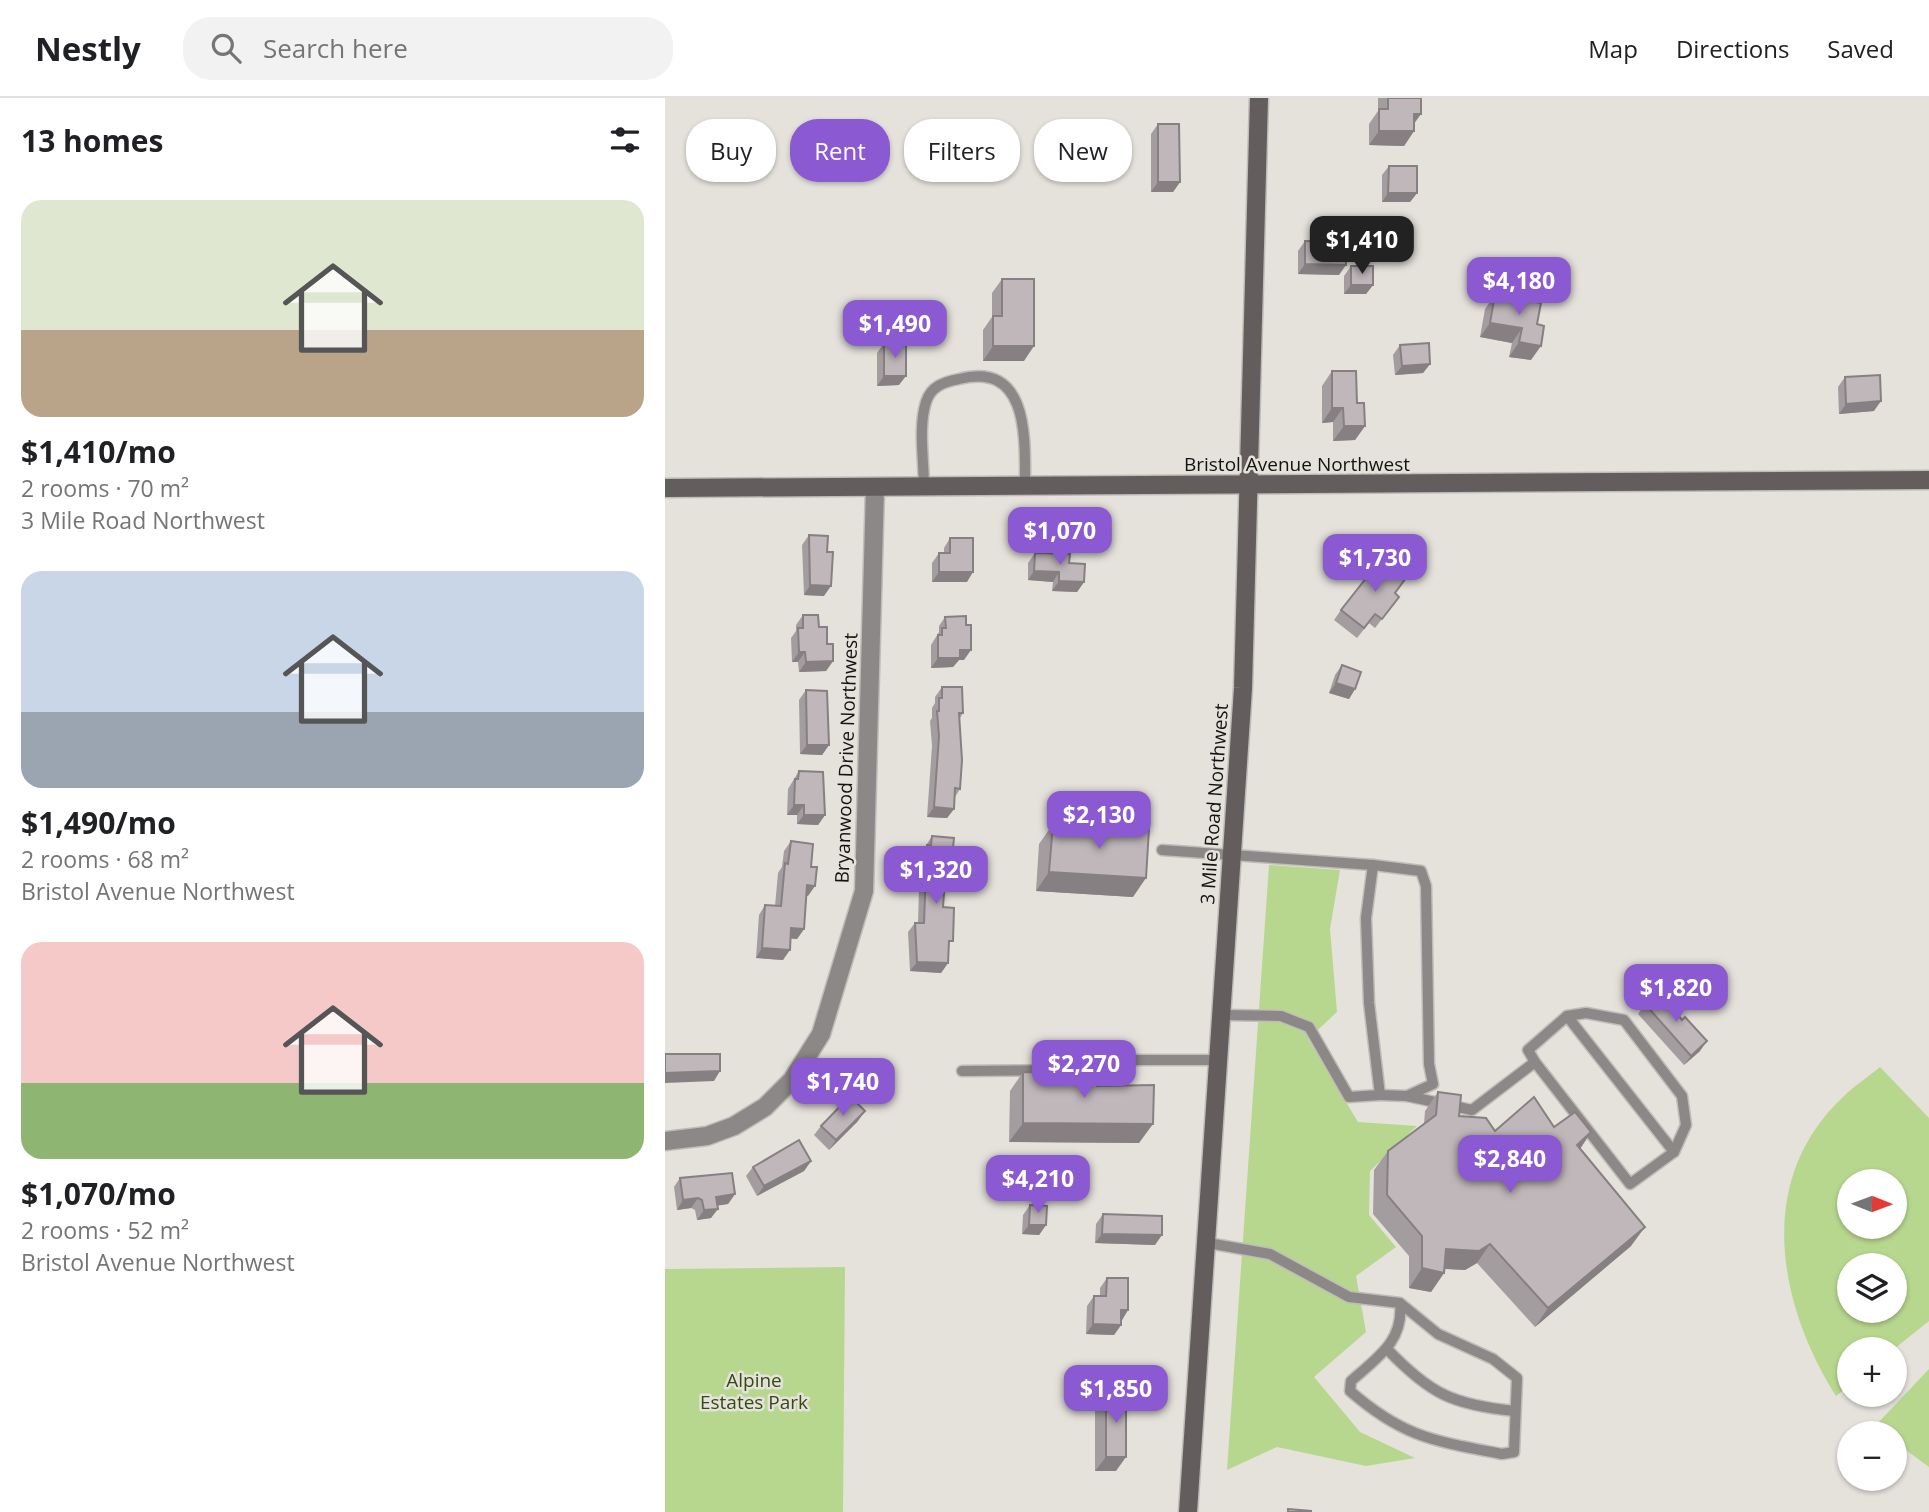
<!DOCTYPE html>
<meta charset="utf-8">
<style>
:root{--surface:#fff;--page:#f2f2f2;--text:#202124;--muted:#757577;--line:#e0e0e0;--accent:#8b59d1}
body{margin:0;font-family:"Open Sans",sans-serif;background:var(--page);color:var(--text);height:100vh;display:flex;flex-direction:column;font-size:26px;white-space:nowrap}
*{box-sizing:border-box;margin:0}
p{font-size:23px;color:var(--muted)}
.icon{flex:none;width:38px;height:38px;fill:none;stroke:currentColor;stroke-width:2;stroke-linecap:round;stroke-linejoin:round}
.map{position:relative;flex:1;overflow:hidden}
.sheet{display:flex;flex-direction:column;background:var(--surface);width:665px}
.sheet>*{flex:none}
.guide{position:absolute;left:21px;top:21px;width:665px;height:63px;display:flex;gap:14px}
.needle{width:46px;rotate:91deg}
.buttons{position:absolute;left:1172px;top:1071px;display:grid;gap:14px}
.buttons a{display:grid;place-items:center;width:70px;height:70px;border-radius:50%;background:var(--surface);box-shadow:0 2px 5px #0004;font-size:35px}
.price{position:absolute;translate:-50% -60px;padding:0 16px;border-radius:14px;background:var(--accent);color:#fff;font-size:23px;line-height:46px;filter:drop-shadow(0 2px 4px #0008)}
.price::after{content:'';position:absolute;left:50%;top:42px;width:21px;height:16px;margin-left:-10px;background:inherit;clip-path:polygon(0 0,100% 0,50% 100%)}
.price.selected{background:#222;color:#fff}
ul{padding:0;list-style:none}
li{display:grid;align-content:center;gap:14px;height:371px;padding:0 21px}
li span{display:grid;place-items:center;height:217px;border-radius:21px;color:#555}
li>.icon{margin-inline-start:auto}
span .icon{width:126px;height:126px;fill:#fffc;stroke-width:1}
li b{font-size:30px}
h2{display:flex;justify-content:space-between;align-items:center;height:84px;padding:0 21px;font-size:30px}
.chip{padding:0 24px;border-radius:28px;background:var(--surface);box-shadow:0 2px 5px #0004;font-size:24px;line-height:63px}
.chip.selected{background:var(--accent);color:#fff}
header{display:flex;align-items:center;gap:42px;box-sizing:border-box;height:98px;padding:0 35px;background:var(--surface);border-bottom:2px solid var(--line)}
header strong{font-size:33px}
nav{display:flex;gap:38px;margin-inline-start:auto;font-size:24px}
.search{width:490px;height:63px;background:var(--page);display:flex;align-items:center;gap:18px;box-sizing:border-box;padding:0 24px;border-radius:28px;color:var(--muted);font-size:26px}
main{display:flex;flex:1;min-height:0}
.map>svg:first-child{display:block}
</style>
<header>
<strong>Nestly</strong>
<div class="search"><svg class="icon" aria-label="search" viewBox="0 0 24 24"><circle cx="10" cy="10" r="6"/><path d="M15 15l6 6"/></svg>Search here</div>
<nav><a>Map</a><a>Directions</a><a>Saved</a></nav>
</header>
<main>
<section class="sheet">
<h2>13 homes<svg class="icon" aria-label="filters" viewBox="0 0 24 24"><path d="M4 7h16M4 17h16"/><circle cx="9" cy="7" r="2"/><circle cx="15" cy="17" r="2"/></svg></h2>
<ul>
<li><span style="background:linear-gradient(#dfe7d0 60%,#b9a48a 0)"><svg class="icon" aria-label="home" viewBox="0 0 24 24"><path d="M3 11l9-7 9 7M6 9v11h12V9"/></svg></span><div><b>$1,410/mo</b><p>2 rooms · 70 m²</p><p>3 Mile Road Northwest</p></div></li>
<li><span style="background:linear-gradient(#c9d6e8 65%,#9aa5b1 0)"><svg class="icon" aria-label="home" viewBox="0 0 24 24"><path d="M3 11l9-7 9 7M6 9v11h12V9"/></svg></span><div><b>$1,490/mo</b><p>2 rooms · 68 m²</p><p>Bristol Avenue Northwest</p></div></li>
<li><span style="background:linear-gradient(#f6c9c9 65%,#8fb573 0)"><svg class="icon" aria-label="home" viewBox="0 0 24 24"><path d="M3 11l9-7 9 7M6 9v11h12V9"/></svg></span><div><b>$1,070/mo</b><p>2 rooms · 52 m²</p><p>Bristol Avenue Northwest</p></div></li>
</ul>
</section>
<div class="map">
<svg width="1264" height="1414" viewBox="0 0 1264 1414">
<rect width="100%" height="100%" fill="#e5e2dc"/>
<!-- green -->
<g fill="#b7d78e" fill-rule="evenodd">
<path d="M 604,767 L 675,772 L 665,831 L 672,914 L 643,941 L 693,1024 L 752,1028 L 705,1073 L 704,1117 L 731,1149 L 691,1178 L 701,1234 L 649,1279 L 695,1334 L 750,1360 L 701,1368 L 612,1349 L 562,1372 Z"/>
<path d="M 1215,969 L 1264,1020 L 1264,1223 L 1229,1251 L 1185,1251 L 1185,1287 L 1171,1298 C 1113,1206 1089,1082 1178,999 C 1189,988 1203,979 1215,969 ZM 1230,1083 L 1230,1129 L 1185,1129 L 1185,1083 ZM 1230,1167 L 1230,1213 L 1185,1213 L 1185,1167 Z"/>
<path d="M 180,1169 L 178,1414 L 0,1414 L 0,1171 Z"/>
<path d="M 1264,1271 L 1264,1369 L 1230,1344 L 1230,1335 L 1219,1335 L 1210,1328 Z"/>
</g>
<g fill="none" stroke-linecap="round" stroke-linejoin="round">
<defs>
<g id="lane">
<path d="M 259,390 C 259,363 253,329 261,304 C 266,288 279,284 294,281 C 365,263 360,342 360,389"/>
<path d="M 497,752 L 708,767 L 756,773 L 761,788 L 764,966 L 768,986 L 742,998 L 715,997"/>
<path d="M 558,917 L 616,918 L 644,929 L 684,999 L 715,997 L 704,905 L 701,820 L 708,767"/>
<path d="M 902,918 L 921,915 L 959,922 L 1017,998 L 1021,1027 L 1009,1054"/>
<path d="M 297,973 L 434,972 L 458,962 L 554,962"/>
<path d="M 742,998 L 807,1012 L 870,964 L 863,952 L 902,918 L 1009,1054 L 965,1086 L 870,964"/>
<path d="M 543,1145 L 605,1156 L 684,1199 L 735,1205 L 773,1236 L 828,1261 L 852,1280 L 849,1354 L 837,1356 C 770,1343 739,1340 685,1293 L 686,1283 C 713,1259 739,1243 735,1205"/>
<path d="M 722,1251 C 765,1296 788,1307 850,1313"/>
</g>
<path id="street" d="M 0,1043 L 42,1038 L 69,1028 L 100,1009 L 127,982 L 156,936 L 199,793 L 210,390"/>
<g id="secondary">
<path d="M 0,390 L 1264,382"/>
<path d="M 523,1414 L 578,590 L 594,0"/>
</g>
</defs>
<!-- lane casing -->
<use href="#lane" stroke="#bfbdb7" stroke-width="13"/>
<!-- street casing -->
<use href="#street" stroke="#bfbdb7" stroke-width="21"/>
<!-- secondary casing -->
<use href="#secondary" stroke="#bfbdb7" stroke-width="21"/>
<!-- lane -->
<use href="#lane" stroke="#8c8887" stroke-width="10"/>
<!-- street -->
<use href="#street" stroke="#8c8887" stroke-width="18"/>
<!-- secondary -->
<use href="#secondary" stroke="#635e5d" stroke-width="18"/>
</g>
<!-- wall -->
<g fill="#a49da0">
<path d="M 713,0 L 756,0 L 749,26 L 749,33 L 739,48 L 704,47 L 704,26 L 713,13 Z"/>
<path d="M 493,26 L 515,84 L 508,94 L 486,94 L 486,36 Z"/>
<path d="M 724,68 L 752,95 L 745,104 L 717,104 L 717,77 Z"/>
<path d="M 640,143 L 674,177 L 633,176 L 633,153 Z"/>
<path d="M 686,168 L 708,187 L 701,196 L 679,196 L 679,178 Z"/>
<path d="M 337,181 L 359,263 L 318,263 L 318,232 L 327,219 L 327,195 Z"/>
<path d="M 830,196 L 876,205 L 866,262 L 844,259 L 847,245 L 815,239 L 820,211 Z"/>
<path d="M 219,245 L 234,287 L 212,288 L 212,255 Z"/>
<path d="M 735,247 L 765,266 L 758,275 L 730,277 L 728,257 Z"/>
<path d="M 667,273 L 692,305 L 700,328 L 690,342 L 668,343 L 668,324 L 657,325 L 657,288 Z"/>
<path d="M 1180,279 L 1209,313 L 1174,316 L 1173,289 Z"/>
<path d="M 144,437 L 159,498 L 139,497 L 137,447 Z"/>
<path d="M 285,440 L 302,484 L 267,484 L 267,465 L 274,455 L 279,455 L 279,450 Z"/>
<path d="M 370,455 L 404,465 L 419,484 L 412,494 L 387,493 L 388,484 L 363,482 L 363,465 Z"/>
<path d="M 730,495 L 727,508 L 710,530 L 704,525 L 692,540 L 669,522 L 676,512 Z"/>
<path d="M 138,517 L 154,529 L 162,546 L 168,563 L 161,573 L 134,574 L 133,564 L 127,564 L 126,540 L 131,533 L 131,527 Z"/>
<path d="M 280,519 L 299,562 L 294,562 L 288,569 L 266,570 L 266,547 L 274,534 L 274,528 Z"/>
<path d="M 677,567 L 690,591 L 684,601 L 664,595 L 670,577 Z"/>
<path d="M 277,589 L 298,615 L 295,620 L 295,691 L 290,699 L 289,711 L 282,720 L 262,719 L 267,648 L 265,623 L 267,620 L 267,610 L 270,605 L 270,599 Z"/>
<path d="M 141,592 L 164,647 L 157,657 L 135,656 L 134,602 Z"/>
<path d="M 134,673 L 160,717 L 153,727 L 132,726 L 132,717 L 122,717 L 123,691 Z"/>
<path d="M 388,726 L 468,799 L 371,793 L 374,746 Z"/>
<path d="M 267,738 L 286,770 L 280,778 L 278,809 L 284,849 L 283,865 L 276,875 L 245,873 L 243,834 L 250,825 L 253,825 L 255,757 Z"/>
<path d="M 126,743 L 143,798 L 142,797 L 139,831 L 132,841 L 125,840 L 118,862 L 91,860 L 94,817 L 100,807 L 110,808 L 113,775 L 117,769 L 119,753 Z"/>
<path d="M 980,906 L 1035,953 L 1019,967 L 973,916 Z"/>
<path d="M 358,974 L 432,988 L 474,1045 L 344,1044 L 345,993 Z"/>
<path d="M 773,994 L 794,1018 L 830,1033 L 889,1029 L 926,1034 L 915,1051 L 966,1148 L 870,1229 L 812,1165 L 800,1172 L 780,1171 L 779,1175 L 766,1194 L 744,1190 L 744,1158 L 708,1116 L 709,1072 L 723,1053 L 759,1026 L 760,1013 Z"/>
<path d="M 193,1023 L 164,1052 L 149,1037 L 156,1028 Z"/>
<path d="M 146,1063 L 139,1073 L 92,1098 L 81,1078 L 88,1069 Z"/>
<path d="M 15,1080 L 70,1096 L 63,1106 L 52,1107 L 46,1120 L 32,1122 L 30,1112 L 26,1110 L 12,1112 L 9,1089 Z"/>
<path d="M 365,1107 L 381,1127 L 374,1137 L 357,1136 L 358,1117 Z"/>
<path d="M 438,1116 L 490,1147 L 430,1145 L 431,1126 Z"/>
<path d="M 442,1180 L 463,1212 L 457,1222 L 456,1227 L 449,1237 L 421,1236 L 422,1208 L 429,1198 L 435,1198 L 435,1190 Z"/>
<path d="M 441,1295 L 451,1373 L 430,1373 L 430,1310 Z"/>
</g>
<!-- shaded-wall -->
<g fill="#868082">
<path d="M 749,16 L 756,16 L 746,30 Z"/>
<path d="M 714,33 L 749,33 L 739,48 L 704,47 Z"/>
<path d="M 493,84 L 515,84 L 508,94 L 486,94 Z"/>
<path d="M 723,95 L 752,95 L 745,104 L 717,104 Z"/>
<path d="M 640,166 L 681,167 L 674,177 L 633,176 Z"/>
<path d="M 686,187 L 708,187 L 701,196 L 679,196 Z"/>
<path d="M 825,225 L 857,230 L 847,245 L 815,239 Z"/>
<path d="M 854,244 L 876,248 L 866,262 L 844,259 Z"/>
<path d="M 328,248 L 369,248 L 359,263 L 318,263 Z"/>
<path d="M 765,266 L 758,275 L 730,277 L 737,268 Z"/>
<path d="M 219,278 L 241,278 L 234,287 L 212,288 Z"/>
<path d="M 1216,303 L 1209,313 L 1174,316 L 1181,306 Z"/>
<path d="M 667,310 L 678,310 L 668,324 L 657,325 Z"/>
<path d="M 679,328 L 700,328 L 690,342 L 668,343 Z"/>
<path d="M 369,473 L 394,474 L 388,484 L 363,482 Z"/>
<path d="M 274,474 L 308,474 L 302,484 L 267,484 Z"/>
<path d="M 394,483 L 419,484 L 412,494 L 387,493 Z"/>
<path d="M 145,487 L 166,488 L 159,498 L 139,497 Z"/>
<path d="M 295,552 L 306,552 L 299,562 L 294,562 L 288,569 L 266,570 L 273,560 Z"/>
<path d="M 134,554 L 140,554 L 133,564 L 127,564 Z"/>
<path d="M 168,563 L 161,573 L 134,574 L 141,564 Z"/>
<path d="M 671,585 L 690,591 L 684,601 L 664,595 Z"/>
<path d="M 142,647 L 164,647 L 157,657 L 135,656 Z"/>
<path d="M 129,707 L 139,707 L 132,717 L 122,717 Z"/>
<path d="M 269,709 L 289,711 L 282,720 L 262,719 Z"/>
<path d="M 139,717 L 160,717 L 153,727 L 132,726 Z"/>
<path d="M 281,769 L 286,770 L 279,780 Z"/>
<path d="M 384,774 L 481,780 L 468,799 L 371,793 Z"/>
<path d="M 142,787 L 150,788 L 143,798 L 135,797 Z"/>
<path d="M 126,830 L 139,831 L 132,841 L 119,840 Z"/>
<path d="M 97,850 L 125,852 L 118,862 L 91,860 Z"/>
<path d="M 252,864 L 283,865 L 276,875 L 245,873 Z"/>
<path d="M 1042,943 L 1035,953 L 1019,967 L 1026,958 Z"/>
<path d="M 55,973 L 49,983 L 0,985 L 0,975 Z"/>
<path d="M 200,1013 L 193,1023 L 164,1052 L 171,1042 Z"/>
<path d="M 358,1025 L 488,1026 L 474,1045 L 344,1044 Z"/>
<path d="M 926,1034 L 913,1054 L 912,1047 Z"/>
<path d="M 146,1063 L 139,1073 L 92,1098 L 99,1088 Z"/>
<path d="M 70,1096 L 63,1106 L 44,1109 L 51,1099 Z"/>
<path d="M 33,1100 L 26,1110 L 12,1112 L 18,1102 Z"/>
<path d="M 53,1111 L 46,1120 L 32,1122 L 39,1112 Z"/>
<path d="M 364,1127 L 381,1127 L 374,1137 L 357,1136 Z"/>
<path d="M 980,1129 L 966,1148 L 870,1229 L 883,1210 Z"/>
<path d="M 437,1136 L 497,1137 L 490,1147 L 430,1145 Z"/>
<path d="M 825,1146 L 812,1165 L 800,1172 L 767,1170 L 781,1151 Z"/>
<path d="M 757,1170 L 779,1175 L 766,1194 L 744,1190 Z"/>
<path d="M 456,1212 L 463,1212 L 457,1222 Z"/>
<path d="M 428,1226 L 456,1227 L 449,1237 L 421,1236 Z"/>
<path d="M 441,1359 L 461,1359 L 451,1373 L 430,1373 Z"/>
</g>
<!-- building -->
<g fill="#bfb7ba" stroke="#868082" stroke-width="2">
<path d="M 723,0 L 756,0 L 756,16 L 749,16 L 749,33 L 714,33 L 714,11 L 723,11 Z"/>
<path d="M 493,26 L 514,26 L 515,84 L 493,84 Z"/>
<path d="M 724,68 L 752,68 L 752,95 L 723,95 Z"/>
<path d="M 640,143 L 681,144 L 681,167 L 640,166 Z"/>
<rect x="686" y="168" width="22" height="19"/>
<path d="M 337,181 L 369,181 L 369,248 L 328,248 L 328,218 L 337,218 Z"/>
<path d="M 830,196 L 876,205 L 872,226 L 879,228 L 876,248 L 854,244 L 857,230 L 825,225 Z"/>
<rect x="219" y="245" width="22" height="33"/>
<path d="M 764,245 L 765,266 L 737,268 L 735,247 Z"/>
<path d="M 667,273 L 691,273 L 692,305 L 699,305 L 700,328 L 679,328 L 678,310 L 667,310 Z"/>
<path d="M 1215,277 L 1216,303 L 1181,306 L 1180,279 Z"/>
<path d="M 144,437 L 163,438 L 162,454 L 168,454 L 166,488 L 145,487 Z"/>
<path d="M 285,440 L 308,440 L 308,474 L 274,474 L 274,455 L 285,455 Z"/>
<path d="M 370,455 L 405,456 L 404,465 L 420,466 L 419,484 L 394,483 L 394,474 L 369,473 Z"/>
<path d="M 717,460 L 741,480 L 730,495 L 734,499 L 717,521 L 710,516 L 699,530 L 676,512 Z"/>
<path d="M 138,517 L 153,517 L 154,529 L 162,529 L 162,546 L 168,546 L 168,563 L 141,564 L 140,554 L 134,554 L 133,530 L 138,530 Z"/>
<path d="M 301,518 L 301,527 L 306,527 L 306,552 L 295,552 L 295,560 L 273,560 L 273,537 L 277,537 L 277,530 L 281,530 L 280,519 Z"/>
<path d="M 677,567 L 696,574 L 690,591 L 671,585 Z"/>
<path d="M 277,589 L 297,589 L 298,615 L 294,615 L 297,662 L 295,691 L 290,690 L 289,711 L 269,709 L 274,638 L 272,613 L 274,613 L 274,600 L 277,600 Z"/>
<path d="M 141,592 L 162,593 L 164,647 L 142,647 Z"/>
<path d="M 134,673 L 158,674 L 160,717 L 139,717 L 139,707 L 129,707 L 130,681 L 133,681 Z"/>
<path d="M 388,726 L 484,731 L 481,780 L 384,774 Z"/>
<path d="M 267,738 L 289,740 L 286,770 L 281,769 L 278,809 L 289,810 L 288,843 L 284,843 L 283,865 L 252,864 L 250,825 L 259,825 L 262,747 L 266,747 Z"/>
<path d="M 126,743 L 148,746 L 146,769 L 152,769 L 150,788 L 142,787 L 139,831 L 126,830 L 125,852 L 97,850 L 100,807 L 116,808 L 120,765 L 123,766 Z"/>
<path d="M 994,893 L 1017,922 L 1020,919 L 1042,943 L 1026,958 L 980,906 Z"/>
<path d="M 0,956 L 55,956 L 55,973 L 0,975 Z"/>
<path d="M 358,974 L 432,975 L 432,988 L 489,987 L 488,1026 L 358,1025 Z"/>
<path d="M 773,994 L 796,997 L 794,1018 L 821,1020 L 830,1033 L 869,999 L 889,1029 L 910,1014 L 926,1034 L 912,1047 L 980,1129 L 883,1210 L 825,1146 L 814,1153 L 781,1151 L 779,1175 L 757,1170 L 757,1138 L 722,1097 L 723,1053 L 771,1017 Z"/>
<path d="M 185,998 L 200,1013 L 171,1042 L 156,1028 Z"/>
<path d="M 134,1042 L 146,1063 L 99,1088 L 88,1069 Z"/>
<path d="M 67,1075 L 70,1096 L 51,1099 L 53,1111 L 39,1112 L 37,1102 L 33,1100 L 18,1102 L 15,1080 Z"/>
<path d="M 365,1107 L 382,1108 L 381,1127 L 364,1127 Z"/>
<path d="M 438,1116 L 497,1118 L 497,1137 L 437,1136 Z"/>
<path d="M 442,1180 L 463,1180 L 463,1212 L 456,1212 L 456,1227 L 428,1226 L 429,1198 L 441,1198 Z"/>
<rect x="441" y="1295" width="20" height="64"/>
<path d="M 623,1411 L 646,1413 L 646,1414 L 623,1414 Z"/>
</g>
<g text-anchor="middle" stroke-width="5" stroke-linejoin="round" paint-order="stroke">
<!-- street labels -->
<g font-size="19" fill="#141311" stroke="#e5e2dc">
<text x="632" y="373">Bristol Avenue Northwest</text>
<text transform="translate(181 660) rotate(-88)" y="7">Bryanwood Drive Northwest</text>
<text transform="translate(549 706) rotate(-86)" y="7">3 Mile Road Northwest</text>
</g>
<!-- park labels -->
<g font-size="19" fill="#354a11" stroke="#e5e2dc">
<text x="89" y="1289">Alpine<tspan x="89" dy="22">Estates Park</tspan></text>
</g>
</g>
</svg>
<div class="buttons">
<a><svg class="needle" viewBox="-14 -14 28 28"><path d="M0-13l5 13h-10z" fill="#e53935"/><path d="M0 13l5-13h-10z" fill="#757577"/></svg></a>
<a><svg class="icon" aria-label="layers" viewBox="0 0 24 24"><path d="M12 4l9 5-9 5-9-5zM3 14l9 5 9-5"/></svg></a>
<a>+</a>
<a>−</a>
</div>
<b class="price selected" style="left:697px;top:178px">$1,410</b>
<b class="price" style="left:854px;top:219px">$4,180</b>
<b class="price" style="left:230px;top:262px">$1,490</b>
<b class="price" style="left:395px;top:469px">$1,070</b>
<b class="price" style="left:710px;top:496px">$1,730</b>
<b class="price" style="left:434px;top:753px">$2,130</b>
<b class="price" style="left:271px;top:808px">$1,320</b>
<b class="price" style="left:1011px;top:926px">$1,820</b>
<b class="price" style="left:419px;top:1002px">$2,270</b>
<b class="price" style="left:178px;top:1020px">$1,740</b>
<b class="price" style="left:845px;top:1097px">$2,840</b>
<b class="price" style="left:373px;top:1117px">$4,210</b>
<b class="price" style="left:451px;top:1327px">$1,850</b>
<div class="guide">
<a class="chip">Buy</a>
<a class="chip selected">Rent</a>
<a class="chip">Filters</a>
<a class="chip">New</a>
</div>
</div>
</main>
